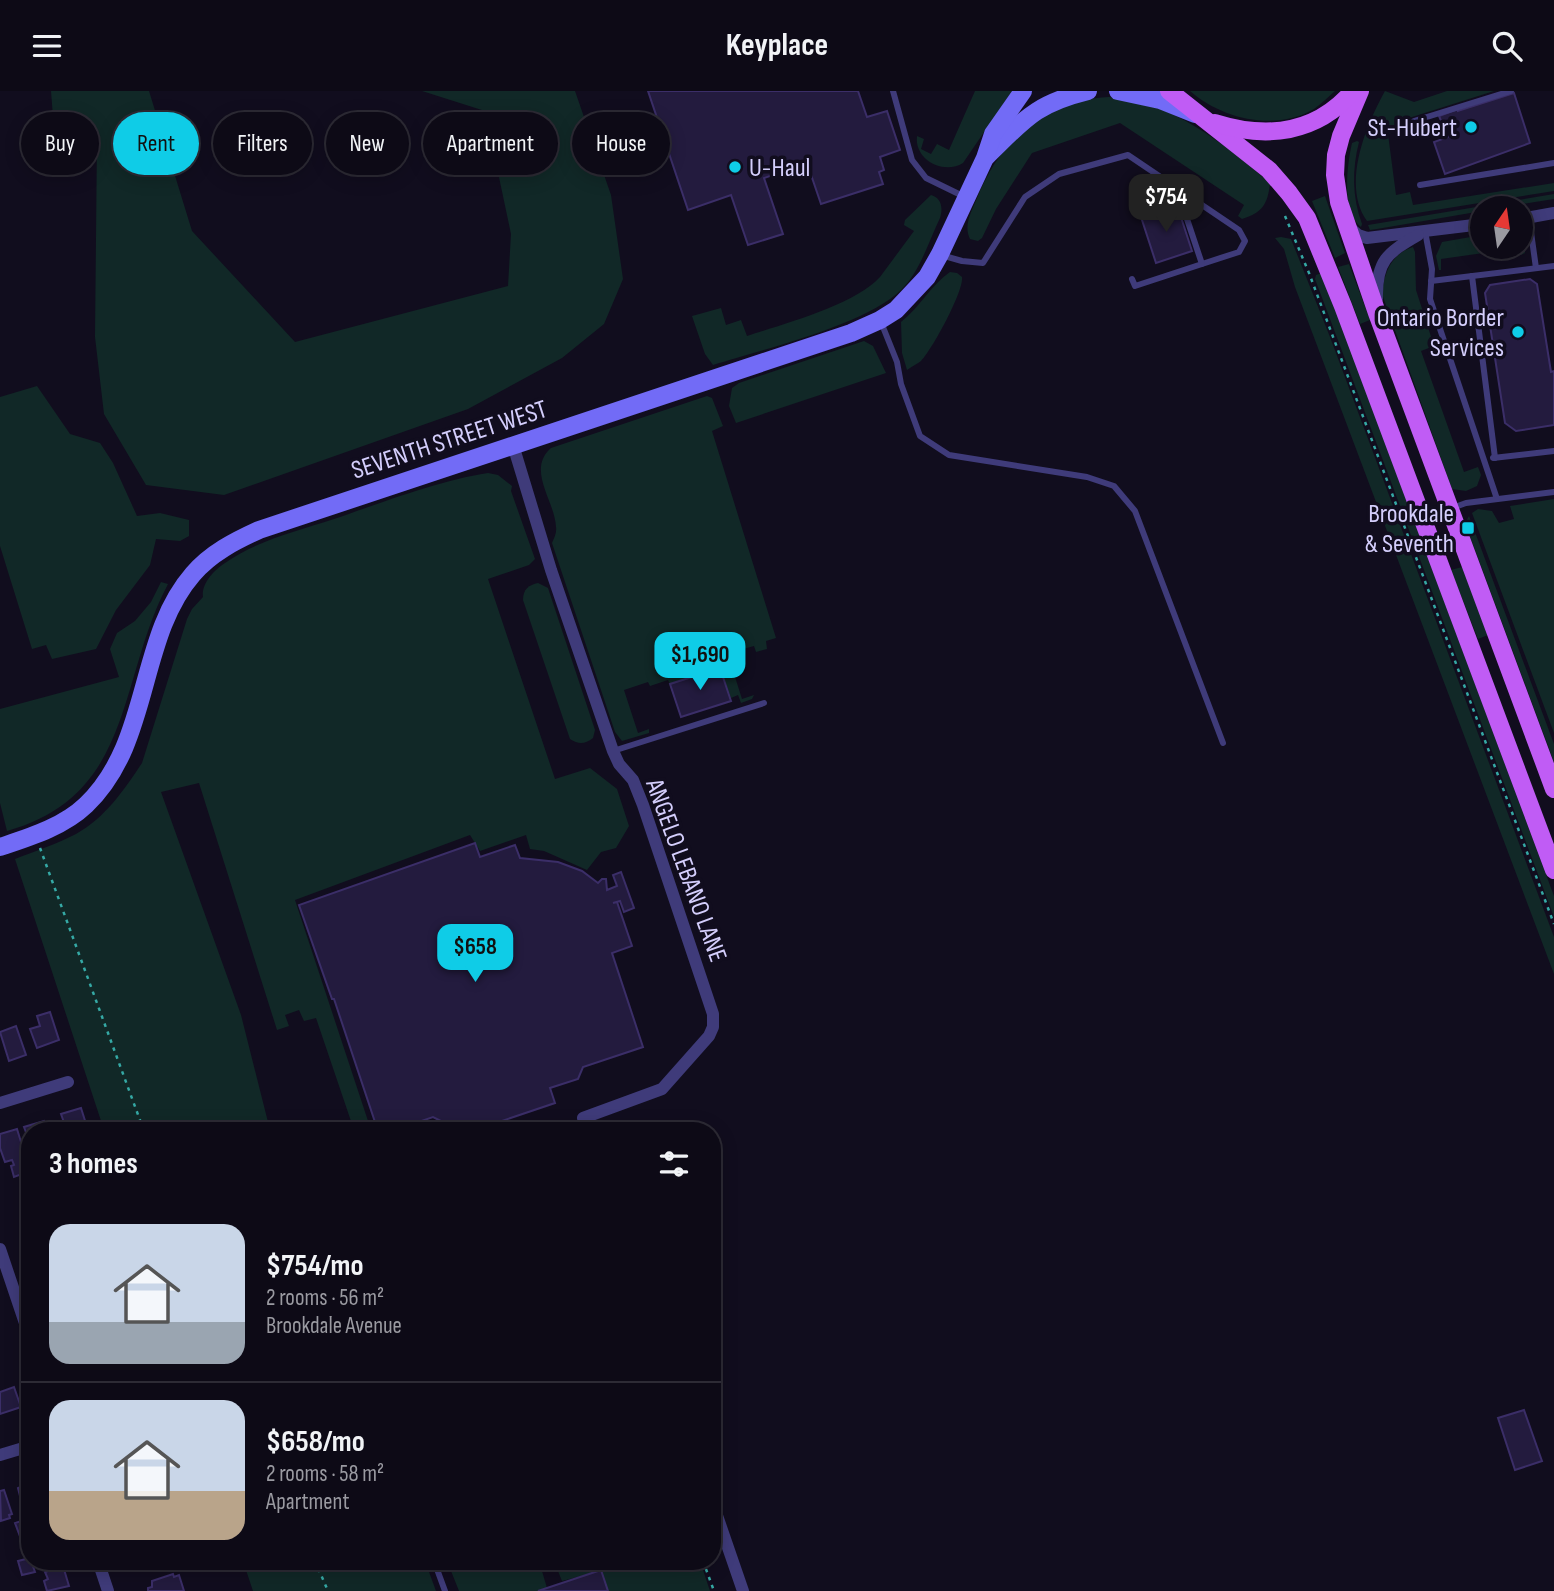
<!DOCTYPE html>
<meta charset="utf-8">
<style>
:root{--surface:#0d0a16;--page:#16131f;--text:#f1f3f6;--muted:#9a9aa1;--line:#2d2b35;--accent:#0fcce7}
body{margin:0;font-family:"Sofia Sans Condensed",sans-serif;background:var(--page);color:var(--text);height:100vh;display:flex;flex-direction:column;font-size:26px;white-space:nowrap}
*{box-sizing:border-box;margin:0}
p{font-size:23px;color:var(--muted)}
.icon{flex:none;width:38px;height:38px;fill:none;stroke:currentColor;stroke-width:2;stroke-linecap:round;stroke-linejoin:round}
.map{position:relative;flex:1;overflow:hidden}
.details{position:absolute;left:21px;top:1031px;width:700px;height:448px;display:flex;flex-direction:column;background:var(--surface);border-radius:28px;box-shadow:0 4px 18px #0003,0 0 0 2px var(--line)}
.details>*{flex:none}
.banner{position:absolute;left:21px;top:21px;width:700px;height:63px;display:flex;gap:14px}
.needle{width:46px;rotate:13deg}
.controls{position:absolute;left:1470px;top:105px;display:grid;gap:14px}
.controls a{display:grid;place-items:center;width:63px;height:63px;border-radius:50%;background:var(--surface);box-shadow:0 4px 18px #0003,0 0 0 2px var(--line);font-size:35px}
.price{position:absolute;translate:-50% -60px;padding:0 16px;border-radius:14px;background:var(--accent);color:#111;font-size:23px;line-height:46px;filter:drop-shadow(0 2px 4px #0008)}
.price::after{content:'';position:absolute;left:50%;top:42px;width:21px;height:16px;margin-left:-10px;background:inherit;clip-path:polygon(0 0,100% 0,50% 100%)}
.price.on{background:#222;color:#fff}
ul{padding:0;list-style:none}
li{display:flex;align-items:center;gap:21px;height:175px;padding:0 28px}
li+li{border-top:2px solid var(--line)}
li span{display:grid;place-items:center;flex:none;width:196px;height:140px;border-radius:21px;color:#555}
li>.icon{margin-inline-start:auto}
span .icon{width:84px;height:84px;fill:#fffc;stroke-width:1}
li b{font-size:30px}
h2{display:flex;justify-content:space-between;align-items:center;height:84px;padding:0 28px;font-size:30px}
.tag{padding:0 24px;border-radius:32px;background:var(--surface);box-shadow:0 4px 18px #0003,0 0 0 2px var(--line);font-size:24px;line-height:63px}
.tag.on{background:var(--accent);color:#111}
header{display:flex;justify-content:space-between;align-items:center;height:91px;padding:0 28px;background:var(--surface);font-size:32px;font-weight:700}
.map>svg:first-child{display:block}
</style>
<header><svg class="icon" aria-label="menu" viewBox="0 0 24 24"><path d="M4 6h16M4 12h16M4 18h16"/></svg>Keyplace<svg class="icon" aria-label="search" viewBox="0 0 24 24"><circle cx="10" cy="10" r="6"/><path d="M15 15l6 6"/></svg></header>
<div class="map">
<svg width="1554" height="1500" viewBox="0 0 1554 1500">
<rect width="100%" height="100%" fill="#110d1e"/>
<!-- green -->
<g fill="#112827">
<path d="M 51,0 L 149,0 L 192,140 L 295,251 L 508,195 L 511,143 L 485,20 L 422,0 L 575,0 L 611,104 L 623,188 L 604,233 L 562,267 L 468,318 L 224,404 L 146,394 L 104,323 L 95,246 L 97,47 L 54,39 Z"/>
<path d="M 975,0 L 1012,0 L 963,72 C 944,84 914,69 917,45 L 924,48 L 921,58 L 931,63 L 937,53 L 949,59 Z"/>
<path d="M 1190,0 L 1335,0 C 1328,6 1321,13 1314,18 C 1275,41 1222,28 1190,0 Z"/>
<path d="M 1385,0 L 1414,11 L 1447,0 L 1494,0 L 1409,27 L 1403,39 L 1388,43 L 1396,104 L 1410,101 L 1413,114 L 1554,92 L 1554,100 L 1367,130 C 1341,94 1366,34 1385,0 Z"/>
<path d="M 1109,6 C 1172,10 1224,53 1270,92 C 1268,113 1262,122 1242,128 L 1238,125 L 1244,114 L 1120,32 L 1032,62 L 996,118 L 982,147 L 978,150 L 970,148 C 963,134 972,120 977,107 C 1001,48 1044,9 1109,6 Z"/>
<path d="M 1357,50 L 1359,51 C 1352,78 1352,106 1362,133 L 1361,136 C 1341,120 1347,74 1352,52 Z"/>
<path d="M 1554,103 L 1554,108 L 1498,117 L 1482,117 L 1482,120 L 1377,138 L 1370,139 L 1368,134 Z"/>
<path d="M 931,104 C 942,107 943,118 940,127 C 929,150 920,180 902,198 C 866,234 764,258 713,274 L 705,263 L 692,225 L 721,217 L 726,234 L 741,229 L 747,245 C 783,233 855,214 880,186 L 914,140 L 904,134 L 905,129 Z"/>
<path d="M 1325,105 L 1345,162 L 1335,167 L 1312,110 Z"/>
<path d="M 1521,142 L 1525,162 L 1521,164 L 1519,157 L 1441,168 L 1441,179 L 1439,179 L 1436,165 L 1442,151 L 1482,144 L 1482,156 L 1521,156 Z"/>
<path d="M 1281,146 L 1291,148 L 1330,246 L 1554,846 L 1554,883 L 1295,196 L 1284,158 L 1275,147 Z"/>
<path d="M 1413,156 L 1415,161 L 1416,199 L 1434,255 L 1421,260 L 1464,381 L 1478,376 L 1481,384 L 1477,395 L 1466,400 L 1452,398 L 1382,203 C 1384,182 1391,163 1413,156 Z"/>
<path d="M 1349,173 L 1370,229 L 1360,233 L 1338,176 Z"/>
<path d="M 950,181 L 957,182 L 962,186 C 964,200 932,259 921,270 C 917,273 911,276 907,279 L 902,262 L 901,231 C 920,216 931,194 950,181 Z"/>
<path d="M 1322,182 L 1554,805 L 1554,826 L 1315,188 L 1316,184 Z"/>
<path d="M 864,250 L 873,255 L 886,282 L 736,332 L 729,315 L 732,297 L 739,292 Z"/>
<path d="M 37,295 L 70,343 L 100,352 L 113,372 L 137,425 L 160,422 L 189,429 L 189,445 L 180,450 L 156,448 L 150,474 L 116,519 L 96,558 L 52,568 L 46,554 L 32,558 L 0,455 L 0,306 Z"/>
<path d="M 707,305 L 712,307 L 723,335 L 712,340 L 776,547 L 766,550 L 767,558 L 756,561 L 754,555 L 740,559 L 741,566 L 730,570 L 742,608 L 754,604 L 752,608 L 741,612 L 738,604 L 731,607 L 720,577 L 670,593 L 668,589 L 650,595 L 648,591 L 624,599 L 638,642 L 649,638 L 649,642 L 622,650 L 615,641 L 552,452 C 554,447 557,442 556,436 C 555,410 526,379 551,357 Z"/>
<path d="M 488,382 L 498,384 L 512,395 L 511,400 L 535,468 L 529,474 L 488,488 L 555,688 L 590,677 L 617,698 L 629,735 L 616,757 L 601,761 L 587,779 L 544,760 L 530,758 L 526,744 L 480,760 L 470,744 L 295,809 L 371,1039 L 354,1039 L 316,927 L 304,930 L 299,919 L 285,924 L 289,935 L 277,939 L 199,692 L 161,701 L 241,924 L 270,1039 L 104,1039 L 15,768 C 35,760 57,753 76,743 C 105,727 124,699 142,672 L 187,528 L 192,518 L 203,506 C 201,493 214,479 225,472 C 256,450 297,440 334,428 C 381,412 440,389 488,382 Z"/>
<path d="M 1554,408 L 1554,642 L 1472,422 L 1478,418 L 1492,420 L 1499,432 L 1514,428 L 1510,415 Z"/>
<path d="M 1469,425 L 1554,653 L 1554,671 L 1465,432 Z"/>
<path d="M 1462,476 L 1488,544 L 1478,548 L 1451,479 Z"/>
<path d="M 161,491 L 168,493 C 117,589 135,704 7,740 L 0,712 L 0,618 L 119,586 L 110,558 L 117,542 L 135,530 L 151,511 Z"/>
<path d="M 538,492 L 548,497 L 595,639 L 593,647 C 585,653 579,654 570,648 L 523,509 C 523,498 529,494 538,492 Z"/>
<path d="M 243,1470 L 425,1470 L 436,1500 L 253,1500 Z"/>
<path d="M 447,1470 L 539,1470 L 547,1497 L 538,1500 L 459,1500 Z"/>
<path d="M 554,1470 L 700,1470 L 710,1500 L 608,1500 L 601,1480 L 562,1490 Z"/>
</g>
<!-- building -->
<g fill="#231b3e" stroke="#3b2e68" stroke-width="2">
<path d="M 648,0 L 858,0 L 867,26 L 887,20 L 900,59 L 880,66 L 884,79 L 879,81 L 883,93 L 821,113 L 807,72 L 764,87 L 783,143 L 748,154 L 731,104 L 688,119 Z"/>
<path d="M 1514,2 L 1530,52 L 1445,83 L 1434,51 L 1448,46 L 1439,25 L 1458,18 L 1458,20 Z"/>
<path d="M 1177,114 L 1192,160 L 1156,172 L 1141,126 Z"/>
<path d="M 1530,188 L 1537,193 L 1551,281 L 1554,280 L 1554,334 L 1516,340 L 1505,332 L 1485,202 L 1490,194 Z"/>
<path d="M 720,577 L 731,610 L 681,626 L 670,593 Z"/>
<path d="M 475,752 L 480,766 L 515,754 L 520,767 L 558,771 L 582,780 L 598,792 L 602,788 L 606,788 L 607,799 L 617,795 L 613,784 L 621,781 L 634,817 L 624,821 L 620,810 L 613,812 L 617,811 L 632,855 L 612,862 L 643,956 L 583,976 L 578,988 L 550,997 L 555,1012 L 472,1040 L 447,1040 L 445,1032 L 433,1026 L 392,1040 L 378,1040 L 334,908 L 332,908 L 299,814 Z"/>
<path d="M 50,921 L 59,949 L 37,957 L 30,938 L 40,935 L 37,925 Z"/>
<path d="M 16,935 L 26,964 L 9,970 L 0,941 Z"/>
<path d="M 81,1017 L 88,1039 L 67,1040 L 61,1023 Z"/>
<path d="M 44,1030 L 47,1040 L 30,1040 L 30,1052 L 24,1036 Z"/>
<path d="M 17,1038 L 30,1080 L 14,1086 L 11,1075 L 14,1074 L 12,1069 L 5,1071 L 0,1057 L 0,1043 Z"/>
<path d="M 14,1296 L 21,1316 L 0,1323 L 0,1301 Z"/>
<path d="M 1524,1319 L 1542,1370 L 1515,1379 L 1498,1327 Z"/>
<path d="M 30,1386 L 30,1409 L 26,1409 L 28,1415 L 23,1417 L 18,1397 L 23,1395 L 21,1388 Z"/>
<path d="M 4,1399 L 12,1423 L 9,1424 L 10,1427 L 1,1430 L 0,1400 Z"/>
<path d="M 24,1429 L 29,1446 L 21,1448 L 15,1432 Z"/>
<path d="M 30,1467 L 35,1481 L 22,1484 L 18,1470 Z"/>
<path d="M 63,1475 L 69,1495 L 47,1500 L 44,1490 L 48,1488 L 45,1481 Z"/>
<path d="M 601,1479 L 608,1500 L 538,1500 Z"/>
<path d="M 173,1483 L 174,1486 L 179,1484 L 184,1500 L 148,1500 L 148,1497 L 152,1496 L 152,1490 Z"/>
</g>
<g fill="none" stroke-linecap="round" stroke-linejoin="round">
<!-- path -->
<g stroke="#35a9a5" stroke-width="2.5" stroke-dasharray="3.5 5" stroke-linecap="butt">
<path d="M 1285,125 L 1309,182 L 1554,833"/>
<path d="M 40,757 L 144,1040"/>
<path d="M 562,1035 L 564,1040"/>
<path d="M 315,1470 L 328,1500"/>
<path d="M 703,1470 L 714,1500"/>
</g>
<!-- lane -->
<g stroke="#3f3b7a" stroke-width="6">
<path d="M 893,0 L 912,69 L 926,87 L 965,106"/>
<path d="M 1411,42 L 1411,35 L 1414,30 L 1511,0"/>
<path d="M 1420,94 L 1554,72"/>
<path d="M 1529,127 L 1536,177"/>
<path d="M 1425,140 L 1432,178 L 1430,208 L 1497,408"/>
<path d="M 941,164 L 962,170 L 983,172 L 1025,106 L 1059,83 L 1128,64 L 1239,139 L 1245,150 L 1239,161 L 1202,173"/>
<path d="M 1472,185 L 1495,367"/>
<path d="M 1132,188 L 1135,195 L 1202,173 L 1187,128 L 1198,110"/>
<path d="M 1431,190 L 1554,175"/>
<path d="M 881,231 L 897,271 L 901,293 L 920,345 L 949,364 L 1087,386 L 1114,395 L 1135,420 L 1223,652"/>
<path d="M 1493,367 L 1554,360"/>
<path d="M 1452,417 L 1466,412 L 1554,401"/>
<path d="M 613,660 L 764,612"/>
<path d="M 434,1470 L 445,1500"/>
</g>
<!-- street -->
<g stroke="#3f3b7a" stroke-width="12">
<path d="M 1521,128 L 1554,122"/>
<path d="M 1348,135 L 1358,144 L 1367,147 L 1482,133"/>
<path d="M 1377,208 C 1376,170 1387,162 1418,144"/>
<path d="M 513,354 L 551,479 L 613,660 L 619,673 L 633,689 L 643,714 L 713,923 L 713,936 L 709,945 L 662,998 L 583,1027 L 587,1040"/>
<path d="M 0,1012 L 68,991"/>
<path d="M 0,1158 L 30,1247"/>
<path d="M 0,1364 L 30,1355"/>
<path d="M 712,1410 L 743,1500"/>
<path d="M 98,1470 L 108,1500"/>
</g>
<!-- secondary -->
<g stroke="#726bf6" stroke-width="18">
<path d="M 1118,0 L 1160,9 L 1195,23"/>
<path d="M 987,65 C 1025,28 1035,13 1088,0"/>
<path d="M 0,756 C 30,746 63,736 86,714 C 152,651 137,547 193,483 C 211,462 235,450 259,439 L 851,242 L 880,229 L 896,219 L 927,186 L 940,163 L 985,67 L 993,43 L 1023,0"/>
</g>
<!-- primary -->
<g stroke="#c05cf5" stroke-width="18">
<path d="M 1169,0 L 1269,79 L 1289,102 L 1307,127 L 1343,215 L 1554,779"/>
<path d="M 1360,0 L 1341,45 L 1336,64 L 1335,84 L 1339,111 L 1377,222 L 1554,698"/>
<path d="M 1215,32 C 1266,48 1316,43 1353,0"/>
</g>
</g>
<!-- markers -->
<g fill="#0fcce7" stroke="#110d1e" stroke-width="2.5">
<circle cx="1471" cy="36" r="7"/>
<circle cx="735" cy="76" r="7"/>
<circle cx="1518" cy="241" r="7"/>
<rect x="1461" y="430" width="14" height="14" rx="3.5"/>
</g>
<g text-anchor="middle" stroke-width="7" stroke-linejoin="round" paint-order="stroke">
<!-- poi labels -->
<g font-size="26" fill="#d4cefc" stroke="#110d1e" text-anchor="end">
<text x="1457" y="45">St-Hubert</text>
<text x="749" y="85" text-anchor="start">U-Haul</text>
<text x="1504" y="235">Ontario Border<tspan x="1504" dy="30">Services</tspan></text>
<text x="1454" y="431">Brookdale<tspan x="1454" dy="30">&amp; Seventh</tspan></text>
</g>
<!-- street labels -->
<g font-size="26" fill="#d4cefc" stroke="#110d1e">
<text transform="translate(449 348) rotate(-18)" y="9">SEVENTH STREET WEST</text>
<text transform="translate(687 779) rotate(70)" y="9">ANGELO LEBANO LANE</text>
</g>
</g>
</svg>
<div class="controls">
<a><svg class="needle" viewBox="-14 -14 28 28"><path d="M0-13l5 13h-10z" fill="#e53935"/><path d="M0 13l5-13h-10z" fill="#9a9aa1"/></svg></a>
</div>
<b class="price on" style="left:1166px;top:143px">$754</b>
<b class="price" style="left:700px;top:601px">$1,690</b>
<b class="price" style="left:475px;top:893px">$658</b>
<div class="banner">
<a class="tag">Buy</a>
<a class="tag on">Rent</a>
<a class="tag">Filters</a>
<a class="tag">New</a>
<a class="tag">Apartment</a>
<a class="tag">House</a>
</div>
<section class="details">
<h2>3 homes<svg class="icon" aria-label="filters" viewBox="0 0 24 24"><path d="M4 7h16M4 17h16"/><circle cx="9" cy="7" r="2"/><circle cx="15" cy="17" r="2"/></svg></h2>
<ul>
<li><span style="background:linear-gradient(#c9d6e8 70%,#9aa5b1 0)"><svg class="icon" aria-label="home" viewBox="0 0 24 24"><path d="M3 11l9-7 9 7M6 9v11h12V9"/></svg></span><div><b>$754/mo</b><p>2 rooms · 56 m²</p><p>Brookdale Avenue</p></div></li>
<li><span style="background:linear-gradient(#c9d6e8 65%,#b9a48a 0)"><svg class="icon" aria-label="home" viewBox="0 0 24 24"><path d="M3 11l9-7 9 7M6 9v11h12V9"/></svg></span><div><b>$658/mo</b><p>2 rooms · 58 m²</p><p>Apartment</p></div></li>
</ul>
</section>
</div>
